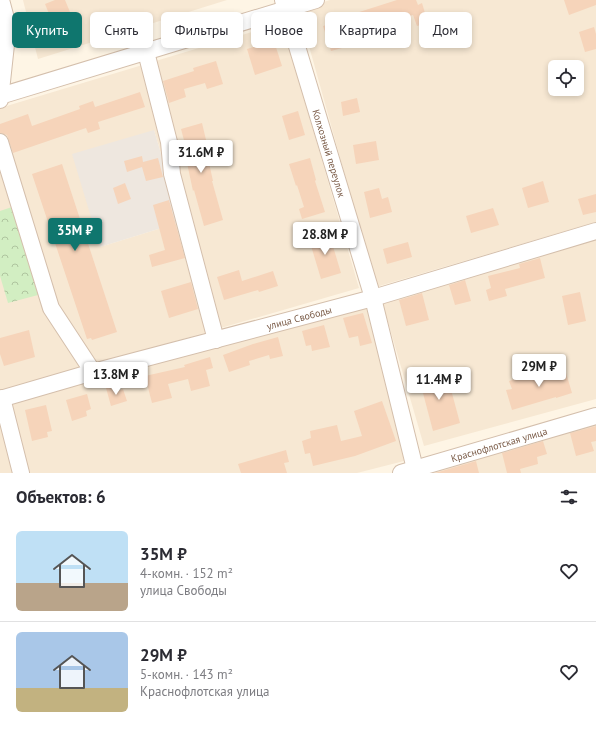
<!DOCTYPE html>
<html lang="ru">
<meta charset="utf-8">
<style>
:root{--surface:#fff;--page:#f7f7f7;--text:#2b2b33;--muted:#7c7c81;--line:#e1e1e2;--accent:#0f766e}
body{margin:0;font-family:"PT Sans",sans-serif;background:var(--page);color:var(--text);height:100vh;display:flex;flex-direction:column;font-size:15px;white-space:nowrap}
*{box-sizing:border-box;margin:0}
p{font-size:13px;color:var(--muted)}
.icon{flex:none;width:22px;height:22px;fill:none;stroke:currentColor;stroke-width:2;stroke-linecap:round;stroke-linejoin:round}
.map{position:relative;height:473px;overflow:hidden}
.sheet{display:flex;flex-direction:column;background:var(--surface);flex:1}
.sheet>*{flex:none}
.top-card{position:absolute;left:12px;top:12px;width:572px;height:36px;display:flex;gap:8px}
.fabs{position:absolute;left:548px;top:60px;display:grid;gap:8px}
.fabs a{display:grid;place-items:center;width:36px;height:36px;border-radius:6px;background:var(--surface);box-shadow:0 2px 6px #0003;font-size:20px}
.price{position:absolute;translate:-50% -34px;padding:0 9px;border-radius:4px;background:#fff;color:#222;font-size:13px;line-height:26px;filter:drop-shadow(0 1px 2px #0008)}
.price::after{content:'';position:absolute;left:50%;top:24px;width:12px;height:9px;margin-left:-6px;background:inherit;clip-path:polygon(0 0,100% 0,50% 100%)}
.price.active{background:var(--accent);color:#fff}
ul{padding:0;list-style:none}
li{display:flex;align-items:center;gap:12px;height:100px;padding:0 16px}
li+li{border-top:1px solid var(--line)}
li span{display:grid;place-items:center;flex:none;width:112px;height:80px;border-radius:6px;color:#555}
li>.icon{margin-inline-start:auto}
span .icon{width:48px;height:48px;fill:#fffc;stroke-width:1}
li b{font-size:17px}
h2{display:flex;justify-content:space-between;align-items:center;height:48px;padding:0 16px;font-size:17px}
.chip{padding:0 14px;border-radius:6px;background:var(--surface);box-shadow:0 2px 6px #0003;font-size:14px;line-height:36px}
.chip.active{background:var(--accent);color:#fff}
.map>svg:first-child{display:block}
</style>
<div class="map">
<svg width="596" height="473" viewBox="0 0 596 473">
<defs>
<pattern id="forest-crowns" width="20" height="18" patternUnits="userSpaceOnUse"><rect width="20" height="18" fill="#d2eec2"/><path d="M2 6a3 3 0 1 1 6 0M12 15a3 3 0 1 1 6 0" fill="none" stroke="#afc49f"/></pattern>
</defs>
<rect width="100%" height="100%" fill="#fef5e5"/>
<!-- residential -->
<g fill="#f7e8d3" fill-rule="evenodd">
<path d="M 23,0 L 227,0 L 38,59 Z"/>
<path d="M 330,0 L 596,0 L 596,222 L 376,287 L 299,10 ZM 555,67 L 577,67 L 577,89 L 555,89 Z"/>
<path d="M 282,23 L 359,288 L 145,350 L 0,394 L 0,108 ZM 154,130 L 181,222 L 100,247 Z"/>
<path d="M 596,235 L 596,399 L 424,446 L 381,298 Z"/>
<path d="M 370,300 L 404,461 L 357,473 L 27,473 L 8,403 Z"/>
<path d="M 0,410 L 17,473 L 0,473 Z"/>
<path d="M 596,422 L 596,473 L 423,473 Z"/>
</g>
<!-- industrial -->
<path fill="#eee7df" d="M 154,130 L 181,222 L 100,247 L 72,154 Z"/>
<!-- forest -->
<path fill="url(#forest-crowns)" d="M 12,207 L 38,295 L 8,303 L 0,276 L 0,211 Z"/>
<!-- building -->
<g fill="#f6d4ba">
<path d="M 55,0 L 65,0 L 75,24 L 56,31 L 45,4 Z"/>
<path d="M 397,0 L 416,0 L 418,5 L 422,3 L 428,23 L 417,26 L 413,15 L 383,24 L 385,31 L 352,41 L 353,45 L 331,51 L 323,26 L 353,17 L 353,14 Z"/>
<path d="M 564,0 L 596,0 L 596,5 L 569,15 Z"/>
<path d="M 594,27 L 596,34 L 596,49 L 585,52 L 579,32 Z"/>
<path d="M 274,41 L 282,66 L 255,75 L 247,49 Z"/>
<path d="M 216,61 L 223,84 L 207,89 L 205,83 L 184,89 L 186,97 L 169,103 L 163,81 L 194,71 L 193,68 Z"/>
<path d="M 140,92 L 145,107 L 98,122 L 100,129 L 88,133 L 86,128 L 13,153 L 7,135 L 0,133 L 0,124 L 28,114 L 32,126 L 80,109 L 79,106 L 93,101 L 95,107 Z"/>
<path d="M 357,98 L 360,112 L 343,116 L 341,102 Z"/>
<path d="M 298,111 L 305,135 L 289,140 L 282,116 Z"/>
<path d="M 202,123 L 207,144 L 205,145 L 213,181 L 212,181 L 223,220 L 204,226 L 194,190 L 193,191 L 187,163 L 190,163 L 181,129 Z"/>
<path d="M 376,141 L 379,160 L 356,164 L 353,145 Z"/>
<path d="M 142,156 L 143,162 L 158,158 L 163,177 L 146,181 L 142,167 L 127,172 L 124,161 Z"/>
<path d="M 310,158 L 316,180 L 315,181 L 325,212 L 302,219 L 299,209 L 304,207 L 297,185 L 296,186 L 289,164 Z"/>
<path d="M 62,164 L 117,332 L 92,340 L 91,338 L 87,339 L 32,174 Z"/>
<path d="M 543,181 L 549,202 L 528,208 L 522,188 Z"/>
<path d="M 125,183 L 131,199 L 118,204 L 113,188 Z"/>
<path d="M 379,188 L 382,199 L 388,197 L 392,212 L 370,218 L 364,192 Z"/>
<path d="M 596,194 L 596,212 L 583,215 L 578,199 Z"/>
<path d="M 169,200 L 185,258 L 152,267 L 149,255 L 165,250 L 153,205 Z"/>
<path d="M 493,208 L 499,225 L 471,233 L 466,216 Z"/>
<path d="M 329,233 L 341,273 L 321,279 L 309,239 Z"/>
<path d="M 408,242 L 412,257 L 387,264 L 383,249 Z"/>
<path d="M 540,258 L 545,278 L 505,289 L 507,296 L 489,301 L 486,290 L 491,288 L 488,276 L 520,268 L 519,264 Z"/>
<path d="M 239,270 L 242,281 L 273,271 L 278,286 L 259,292 L 258,290 L 224,300 L 217,277 Z"/>
<path d="M 465,280 L 471,301 L 455,305 L 449,285 Z"/>
<path d="M 191,282 L 198,309 L 169,318 L 161,291 Z"/>
<path d="M 580,292 L 586,321 L 568,325 L 562,296 Z"/>
<path d="M 422,293 L 429,320 L 406,326 L 399,300 Z"/>
<path d="M 363,313 L 372,343 L 360,346 L 358,336 L 349,338 L 343,318 Z"/>
<path d="M 324,325 L 330,347 L 312,351 L 311,345 L 306,346 L 302,331 Z"/>
<path d="M 29,330 L 35,357 L 4,366 L 0,354 L 0,338 Z"/>
<path d="M 278,337 L 283,356 L 270,359 L 269,355 L 249,361 L 250,365 L 229,372 L 223,355 L 253,344 Z"/>
<path d="M 210,357 L 213,368 L 206,370 L 210,386 L 191,391 L 188,379 L 168,384 L 172,398 L 152,403 L 145,376 L 185,367 L 184,365 Z"/>
<path d="M 564,366 L 572,393 L 556,398 L 556,397 L 512,410 L 506,390 L 512,389 L 509,381 L 531,374 L 531,376 Z"/>
<path d="M 446,371 L 460,423 L 433,431 L 419,378 Z"/>
<path d="M 116,385 L 118,391 L 123,389 L 127,401 L 111,406 L 106,388 Z"/>
<path d="M 87,394 L 91,409 L 86,411 L 87,416 L 72,421 L 66,400 Z"/>
<path d="M 382,401 L 396,441 L 355,456 L 313,466 L 310,453 L 305,454 L 302,441 L 311,438 L 310,431 L 337,425 L 341,441 L 362,436 L 354,411 Z"/>
<path d="M 46,405 L 52,431 L 47,432 L 48,437 L 32,441 L 25,410 Z"/>
<path d="M 596,426 L 596,441 L 591,442 L 594,451 L 576,456 L 570,433 Z"/>
<path d="M 543,441 L 547,454 L 537,457 L 538,464 L 520,469 L 521,473 L 507,473 L 502,453 Z"/>
<path d="M 286,450 L 289,462 L 284,463 L 287,473 L 241,473 L 238,464 Z"/>
<path d="M 476,461 L 479,473 L 435,473 Z"/>
</g>
<g fill="none" stroke-linecap="round" stroke-linejoin="round">
<defs>
<g id="minor">
<path id="s1" d="M 283,0 L 373,298 L 416,473"/>
<path d="M 146,52 L 169,142 L 172,174 L 216,340"/>
<path d="M 0,96 L 316,0"/>
<path d="M 0,100 L 8,26 L 1,0"/>
<path d="M 0,142 L 51,308 L 93,372"/>
<path d="M 2,398 L 21,473"/>
<path id="s2" d="M 0,399 L 93,372 L 373,298 L 596,231"/>
<path id="s3" d="M 401,473 L 596,416"/>
</g>
</defs>
<!-- minor casing -->
<use href="#minor" stroke="#d4bfac" stroke-width="18"/>
<!-- minor -->
<use href="#minor" stroke="#fff" stroke-width="16"/>
</g>
<g text-anchor="middle" stroke-width="3" stroke-linejoin="round" paint-order="stroke">
<!-- street labels -->
<g font-size="10" fill="#7a5b47" stroke="#fff9ed">
<text dy="4" stroke="none"><textPath href="#s1" startOffset="160">Колхозный переулок</textPath></text>
<text dy="4" stroke="none"><textPath href="#s2" startOffset="310">улица Свободы</textPath></text>
<text dy="4" stroke="none"><textPath href="#s3" startOffset="102">Краснофлотская улица</textPath></text>
</g>
</g>
</svg>
<div class="fabs">
<a><svg class="icon" aria-label="locate" viewBox="0 0 24 24"><circle cx="12" cy="12" r="6"/><path d="M12 2v4M12 18v4M2 12h4M18 12h4"/></svg></a>
</div>
<b class="price" style="left:201px;top:174px">31.6M ₽</b>
<b class="price active" style="left:75px;top:252px">35M ₽</b>
<b class="price" style="left:325px;top:256px">28.8M ₽</b>
<b class="price" style="left:539px;top:388px">29M ₽</b>
<b class="price" style="left:116px;top:396px">13.8M ₽</b>
<b class="price" style="left:439px;top:401px">11.4M ₽</b>
<div class="top-card">
<a class="chip active">Купить</a>
<a class="chip">Снять</a>
<a class="chip">Фильтры</a>
<a class="chip">Новое</a>
<a class="chip">Квартира</a>
<a class="chip">Дом</a>
</div>
</div>
<section class="sheet">
<h2>Объектов: 6<svg class="icon" aria-label="filters" viewBox="0 0 24 24"><path d="M4 7h16M4 17h16"/><circle cx="9" cy="7" r="2"/><circle cx="15" cy="17" r="2"/></svg></h2>
<ul>
<li><span style="background:linear-gradient(#bfe0f5 65%,#b9a48a 0)"><svg class="icon" aria-label="home" viewBox="0 0 24 24"><path d="M3 11l9-7 9 7M6 9v11h12V9"/></svg></span><div><b>35M ₽</b><p>4-комн. · 152 m²</p><p>улица Свободы</p></div><svg class="icon" aria-label="heart" viewBox="0 0 24 24"><path d="M12 20l-8-8c-3-5 5-10 8-4 3-6 11-1 8 4z"/></svg></li>
<li><span style="background:linear-gradient(#a9c7e8 70%,#c2b280 0)"><svg class="icon" aria-label="home" viewBox="0 0 24 24"><path d="M3 11l9-7 9 7M6 9v11h12V9"/></svg></span><div><b>29M ₽</b><p>5-комн. · 143 m²</p><p>Краснофлотская улица</p></div><svg class="icon" aria-label="heart" viewBox="0 0 24 24"><path d="M12 20l-8-8c-3-5 5-10 8-4 3-6 11-1 8 4z"/></svg></li>
</ul>
</section>
